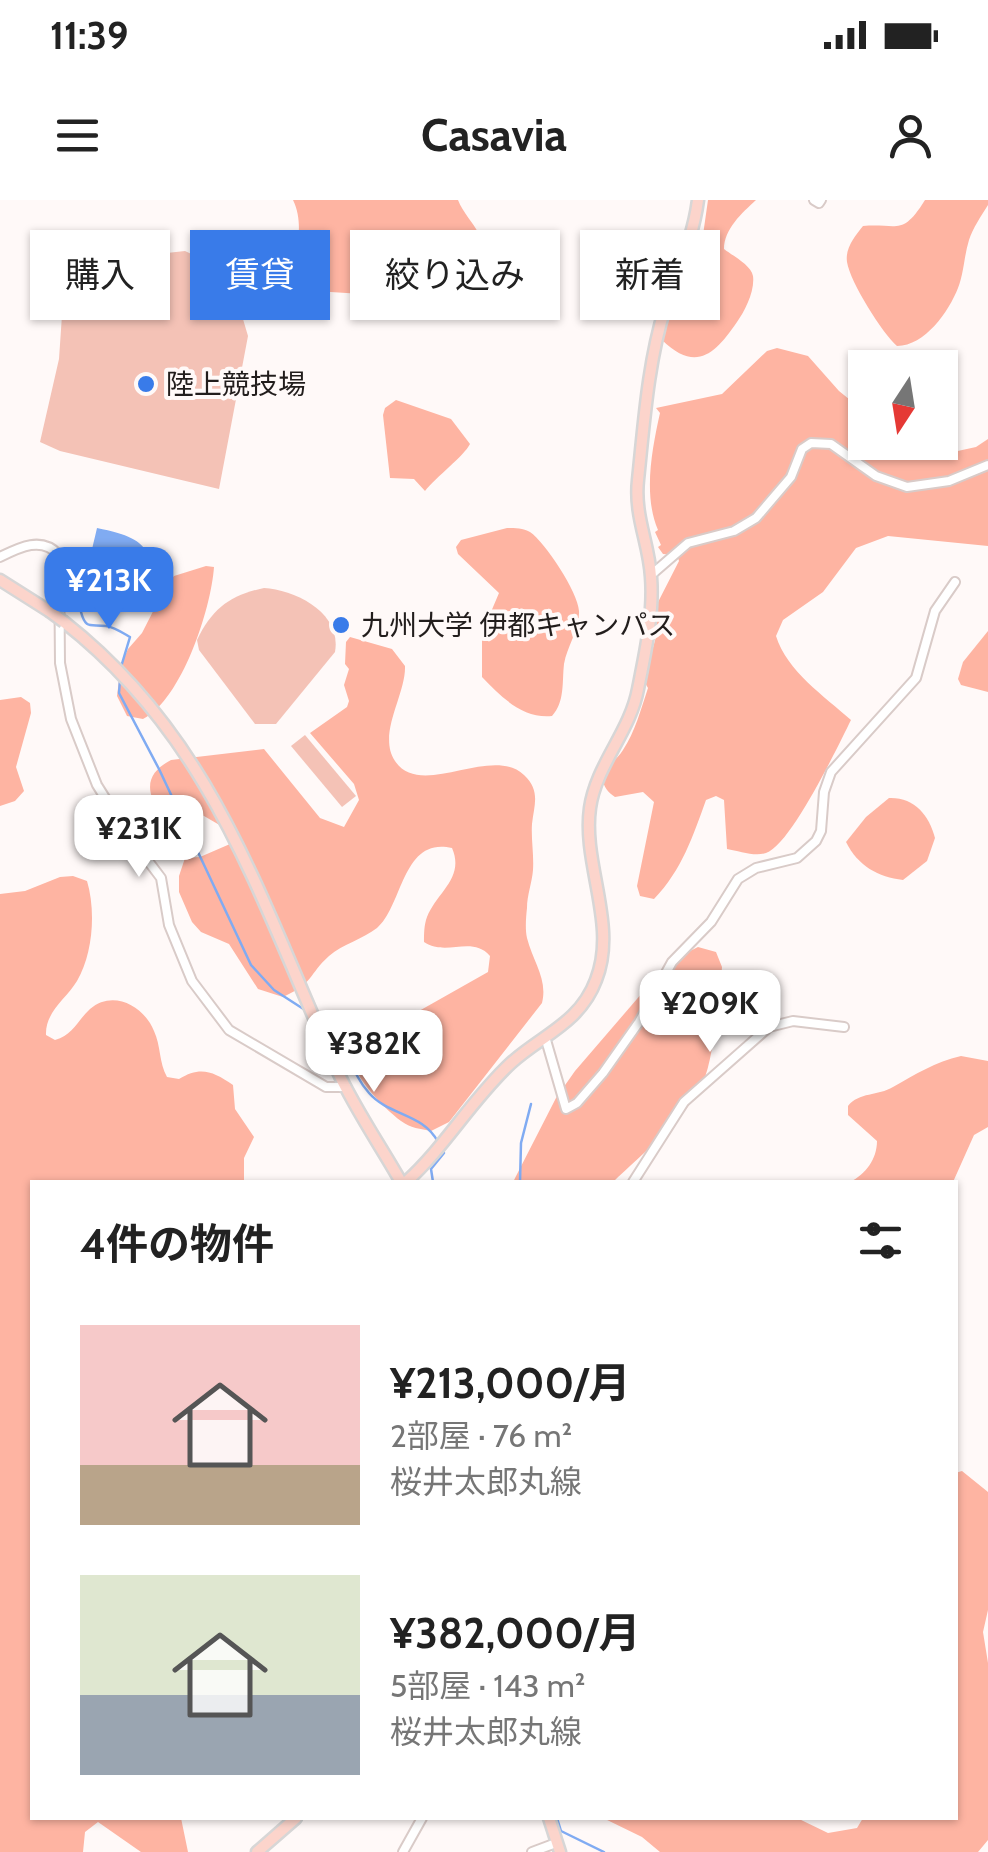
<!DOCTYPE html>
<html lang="ja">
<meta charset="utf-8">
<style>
:root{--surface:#fff;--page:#f6f6f6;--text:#222;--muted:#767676;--accent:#397be9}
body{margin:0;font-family:Cabin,"Noto Sans JP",sans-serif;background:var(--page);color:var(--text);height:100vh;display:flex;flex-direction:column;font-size:38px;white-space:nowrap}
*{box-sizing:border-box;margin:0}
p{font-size:32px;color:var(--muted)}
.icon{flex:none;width:55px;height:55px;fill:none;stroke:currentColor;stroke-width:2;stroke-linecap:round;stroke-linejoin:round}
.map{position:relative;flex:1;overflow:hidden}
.sheet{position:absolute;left:30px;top:980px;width:928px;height:640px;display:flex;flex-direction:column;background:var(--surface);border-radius:0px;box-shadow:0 2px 8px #0004}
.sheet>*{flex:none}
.banner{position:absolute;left:30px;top:30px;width:930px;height:90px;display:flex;gap:20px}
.needle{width:65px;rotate:192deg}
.tools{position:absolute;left:848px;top:150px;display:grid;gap:20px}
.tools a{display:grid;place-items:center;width:110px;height:110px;border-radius:0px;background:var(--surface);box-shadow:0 2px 8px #0004;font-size:50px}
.price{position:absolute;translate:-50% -85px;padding:0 22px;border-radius:20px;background:#fff;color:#222;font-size:32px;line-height:65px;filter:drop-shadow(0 2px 5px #0008)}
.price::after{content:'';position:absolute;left:50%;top:60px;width:30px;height:22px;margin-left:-15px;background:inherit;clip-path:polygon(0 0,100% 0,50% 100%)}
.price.active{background:var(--accent);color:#fff}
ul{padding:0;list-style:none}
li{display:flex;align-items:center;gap:30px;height:250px;padding:0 50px}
li span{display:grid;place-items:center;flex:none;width:280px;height:200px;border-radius:0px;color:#555}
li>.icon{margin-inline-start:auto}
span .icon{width:120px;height:120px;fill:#fffc;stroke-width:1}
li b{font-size:42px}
h2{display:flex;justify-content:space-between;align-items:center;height:120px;padding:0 50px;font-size:42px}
.chip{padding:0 35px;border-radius:0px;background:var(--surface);box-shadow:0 2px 8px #0004;font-size:35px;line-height:90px}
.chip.active{background:var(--accent);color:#fff}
.status{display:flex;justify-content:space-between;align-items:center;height:70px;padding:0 50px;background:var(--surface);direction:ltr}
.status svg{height:28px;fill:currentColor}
header{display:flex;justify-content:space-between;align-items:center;height:130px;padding:0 50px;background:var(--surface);font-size:45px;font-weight:800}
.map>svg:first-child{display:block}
</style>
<div class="status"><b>11:39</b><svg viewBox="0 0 49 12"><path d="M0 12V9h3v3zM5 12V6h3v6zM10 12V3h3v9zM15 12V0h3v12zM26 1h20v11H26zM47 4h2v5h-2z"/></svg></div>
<header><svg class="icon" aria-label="menu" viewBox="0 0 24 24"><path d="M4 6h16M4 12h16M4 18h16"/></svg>Casavia<svg class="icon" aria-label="person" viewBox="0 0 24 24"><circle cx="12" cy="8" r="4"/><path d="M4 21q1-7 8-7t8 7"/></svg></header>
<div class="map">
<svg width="988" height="1652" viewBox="0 0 988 1652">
<rect width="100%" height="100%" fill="#fff9f8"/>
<!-- green -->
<g fill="#f4c2b6">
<path d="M 185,51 L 202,59 L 221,75 L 237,99 L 248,136 L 219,289 L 60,251 L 40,242 L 59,159 L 62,115 L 58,65 Z"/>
<path d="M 264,388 C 296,390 342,413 335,452 L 276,524 L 255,524 L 199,450 L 197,440 C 212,409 230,395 264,388 Z"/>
<path d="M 305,535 L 356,596 L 342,607 L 291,546 Z"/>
</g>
<!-- forest -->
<g fill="#feb4a2">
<path d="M 293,0 L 458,0 C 463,13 473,22 479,34 C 495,64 478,91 451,106 L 409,97 L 315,91 L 297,85 C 291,56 307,29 293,0 Z"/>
<path d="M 708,0 L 756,0 C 742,13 724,29 724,49 C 733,56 751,65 753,76 C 755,91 745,111 737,122 C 715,154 696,173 662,140 L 681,76 L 703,35 Z"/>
<path d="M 925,0 L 988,0 L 988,5 C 981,16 973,28 969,40 C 964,56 964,73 958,88 C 949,111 925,146 897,146 C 883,134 850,82 847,62 C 845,48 855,36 863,26 C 898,23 902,37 925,0 Z"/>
<path d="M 777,148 L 808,156 L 839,191 L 865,212 L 865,242 L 909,243 L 944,254 L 976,247 L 988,239 L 988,346 L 888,336 L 856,348 L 823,392 L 783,420 L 776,436 C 787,471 824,496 851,520 C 838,546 791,645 766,653 C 755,657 739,651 727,649 L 724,600 L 716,596 L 706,600 C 693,636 682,670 654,699 L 640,696 L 637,686 L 654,602 L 643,592 L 615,597 C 608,592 602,586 603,576 C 605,567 618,559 623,550 C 635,532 641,509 648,488 L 644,481 L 657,433 L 655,408 L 679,361 L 677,355 L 663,354 L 658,347 L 661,345 L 655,332 L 658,330 C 643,295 652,249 660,213 L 656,208 L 722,194 L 767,151 Z"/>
<path d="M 396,200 L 451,219 L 470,244 C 464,256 436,277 425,291 L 414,279 L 390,278 L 383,215 L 385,208 Z"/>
<path d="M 507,328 C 514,328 523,328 530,332 C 545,342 578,392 579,411 C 580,429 567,446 564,464 C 562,482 565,502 552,516 C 523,519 501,497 482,477 L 482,433 L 499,393 L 458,354 L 456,347 L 461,340 Z"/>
<path d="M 206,366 L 214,367 C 211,409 182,499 143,519 L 127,516 L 117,496 L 121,465 L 128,449 L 142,433 L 166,386 L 174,376 Z"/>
<path d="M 988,431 L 988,492 L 961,485 L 958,479 L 963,462 Z"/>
<path d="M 350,437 L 392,449 L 405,466 C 406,495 377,534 395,561 C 421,600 491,544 524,575 C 541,591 534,605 532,624 C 531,639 534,655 533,670 C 532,683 527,695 527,708 C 526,717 525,729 527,738 C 533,762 548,779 542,803 L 449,922 L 431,931 C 421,929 410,928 401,921 C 382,907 350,873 350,850 L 488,772 L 490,756 C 472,735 446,757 424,742 C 424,734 424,725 427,717 C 437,692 465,678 452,648 C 402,636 403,706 377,728 C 363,739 343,744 329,756 C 308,775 315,782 283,797 L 258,789 L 229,744 L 201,732 L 192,722 L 179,692 L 179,676 L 185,658 L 200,657 L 230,644 L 235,634 L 204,616 L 153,600 C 145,581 154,569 171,560 L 264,549 L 320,618 L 344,627 L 359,600 L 354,584 L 310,533 L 347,507 L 349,501 L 344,485 L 349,469 L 345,464 L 346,442 Z"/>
<path d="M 21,497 L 30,503 L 31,513 L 16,567 L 24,591 L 15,601 L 0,606 L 0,500 Z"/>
<path d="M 889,598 C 914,597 929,615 935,638 L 927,661 L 903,680 C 878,677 858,666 846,642 L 866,617 Z"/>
<path d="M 73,676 L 87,681 C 96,711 93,754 77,781 C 66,799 45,812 46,835 L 55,840 C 73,835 77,821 90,809 C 113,789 144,806 154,831 C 161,846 159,863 167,877 L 179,879 C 200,866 213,871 233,885 L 235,909 L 254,937 L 244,958 L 244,982 L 32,982 L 32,1618 L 181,1618 L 188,1652 L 141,1652 L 98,1622 L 85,1632 L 83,1652 L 0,1652 L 0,694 L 25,691 L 60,677 Z"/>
<path d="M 698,747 L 716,752 L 722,767 L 721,781 C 716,809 714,858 703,882 C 687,918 641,955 613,982 L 513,982 L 556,898 L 575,871 L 649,785 L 676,758 Z"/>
<path d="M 961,856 L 988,861 L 988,927 L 974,935 L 953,982 L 850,982 C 866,974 877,959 877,941 L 848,915 L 848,906 C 859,892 878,896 893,887 C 916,874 935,862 961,856 Z"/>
<path d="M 962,1271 L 988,1292 L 988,1410 L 983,1432 L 988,1463 L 988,1640 L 978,1652 L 660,1652 L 642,1637 L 603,1618 L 797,1618 L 828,1633 L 857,1628 L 863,1618 L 955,1618 L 955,1273 Z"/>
</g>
<!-- water -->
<path fill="#80abf2" d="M 97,328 C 158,340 154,355 139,410 L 135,410 L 131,403 L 103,400 C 82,378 91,355 97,328 Z"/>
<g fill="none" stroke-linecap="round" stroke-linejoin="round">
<!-- stream -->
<g stroke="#80abf2" stroke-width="2.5">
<path d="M 81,412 C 86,430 90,424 106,426 C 114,427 123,433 130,437 L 121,467"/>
<path d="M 120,480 L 119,493 L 159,569 L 251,765 L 274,790 L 305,810"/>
<path d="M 317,816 C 347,833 347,869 369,893 C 389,916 423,913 438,942"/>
<path d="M 433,982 L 431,969 L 444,953 L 441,949"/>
<path d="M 520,982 L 521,943 L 531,904"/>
<path d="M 557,1618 L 561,1631 L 604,1652"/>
</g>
<defs>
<g id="minor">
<path d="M 814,0 L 819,3 L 821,0"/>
<path d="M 0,357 C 20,347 42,336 59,355 L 60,463 L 71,519 L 97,585 L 127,633 L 161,678 L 169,725 L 192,781 L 229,830 L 326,887 L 346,887"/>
<path d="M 651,375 L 688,343 L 734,331 L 756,318 L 791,277 L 802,249 L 811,243 L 831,244 L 876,276 L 907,287 L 949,281 L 988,265"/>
<path d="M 546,840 L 566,909 L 577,903 L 603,873 L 639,822 L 672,762 L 711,722 L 738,679 L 756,668 L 797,658 L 816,641 L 821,631 L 824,592 L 831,572 L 916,478 L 935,411 L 955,382"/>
<path d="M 633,982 L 684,902 L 769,827 L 793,821 L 844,827"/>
<path d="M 403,1652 L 422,1618"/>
<path d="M 532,1652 L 556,1643"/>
</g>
<g id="major">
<path d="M 0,380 L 49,411"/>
<path d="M 64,422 C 215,540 261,704 337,870 C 355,909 380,945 401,982"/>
<path d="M 406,982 C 445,947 472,899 511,863 C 542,835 580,823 596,780 C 618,725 582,664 590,608 C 596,565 630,532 638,489 C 645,454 654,413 651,377 C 649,343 634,316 638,280 C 644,223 648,162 665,108 C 677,71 693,39 698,0"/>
<path d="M 549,1618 L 560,1652"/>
<path d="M 257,1652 L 296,1618"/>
</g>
</defs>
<!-- minor casing -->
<use href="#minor" stroke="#d9cbc8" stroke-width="12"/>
<!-- major casing -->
<use href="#major" stroke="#d7d6d6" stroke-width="15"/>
<!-- minor -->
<use href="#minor" stroke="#fff" stroke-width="8"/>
<!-- major -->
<use href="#major" stroke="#fcd4cb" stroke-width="10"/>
<defs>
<path id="major-bridge" d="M 49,411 L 64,422"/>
</defs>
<!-- major-bridge casing -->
<use href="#major-bridge" stroke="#d7d6d6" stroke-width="15" stroke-linecap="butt"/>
<!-- major-bridge -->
<use href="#major-bridge" stroke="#fcd4cb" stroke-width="10"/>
</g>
<!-- markers -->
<g fill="#397be9" stroke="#fff9f8" stroke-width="4">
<circle cx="146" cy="184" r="10"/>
<circle cx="341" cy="425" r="10"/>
</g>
<g text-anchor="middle" stroke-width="8" stroke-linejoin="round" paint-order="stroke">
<!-- poi labels -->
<g font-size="28" fill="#221d1c" stroke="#fff9f8" text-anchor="start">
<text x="166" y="194">陸上競技場</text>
<text x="361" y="435">九州大学 伊都キャンパス</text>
</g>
</g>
</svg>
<div class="tools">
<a><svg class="needle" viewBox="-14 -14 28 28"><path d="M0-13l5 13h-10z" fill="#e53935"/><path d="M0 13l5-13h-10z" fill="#767676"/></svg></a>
</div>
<b class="price active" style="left:109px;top:432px">¥213K</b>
<b class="price" style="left:139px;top:680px">¥231K</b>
<b class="price" style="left:710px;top:855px">¥209K</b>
<b class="price" style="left:374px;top:895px">¥382K</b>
<div class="banner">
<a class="chip">購入</a>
<a class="chip active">賃貸</a>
<a class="chip">絞り込み</a>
<a class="chip">新着</a>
</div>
<section class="sheet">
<h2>4件の物件<svg class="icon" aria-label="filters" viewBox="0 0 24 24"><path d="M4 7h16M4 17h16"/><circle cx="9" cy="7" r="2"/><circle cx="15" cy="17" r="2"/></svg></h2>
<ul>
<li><span style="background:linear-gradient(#f6c9c9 70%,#b9a48a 0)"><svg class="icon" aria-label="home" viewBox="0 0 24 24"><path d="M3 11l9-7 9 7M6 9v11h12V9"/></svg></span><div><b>¥213,000/月</b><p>2部屋 · 76 m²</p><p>桜井太郎丸線</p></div></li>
<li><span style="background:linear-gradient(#dfe7d0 60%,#9aa5b1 0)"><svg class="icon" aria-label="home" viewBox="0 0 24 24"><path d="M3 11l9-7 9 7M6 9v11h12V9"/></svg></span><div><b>¥382,000/月</b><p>5部屋 · 143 m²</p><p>桜井太郎丸線</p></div></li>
</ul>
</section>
</div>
